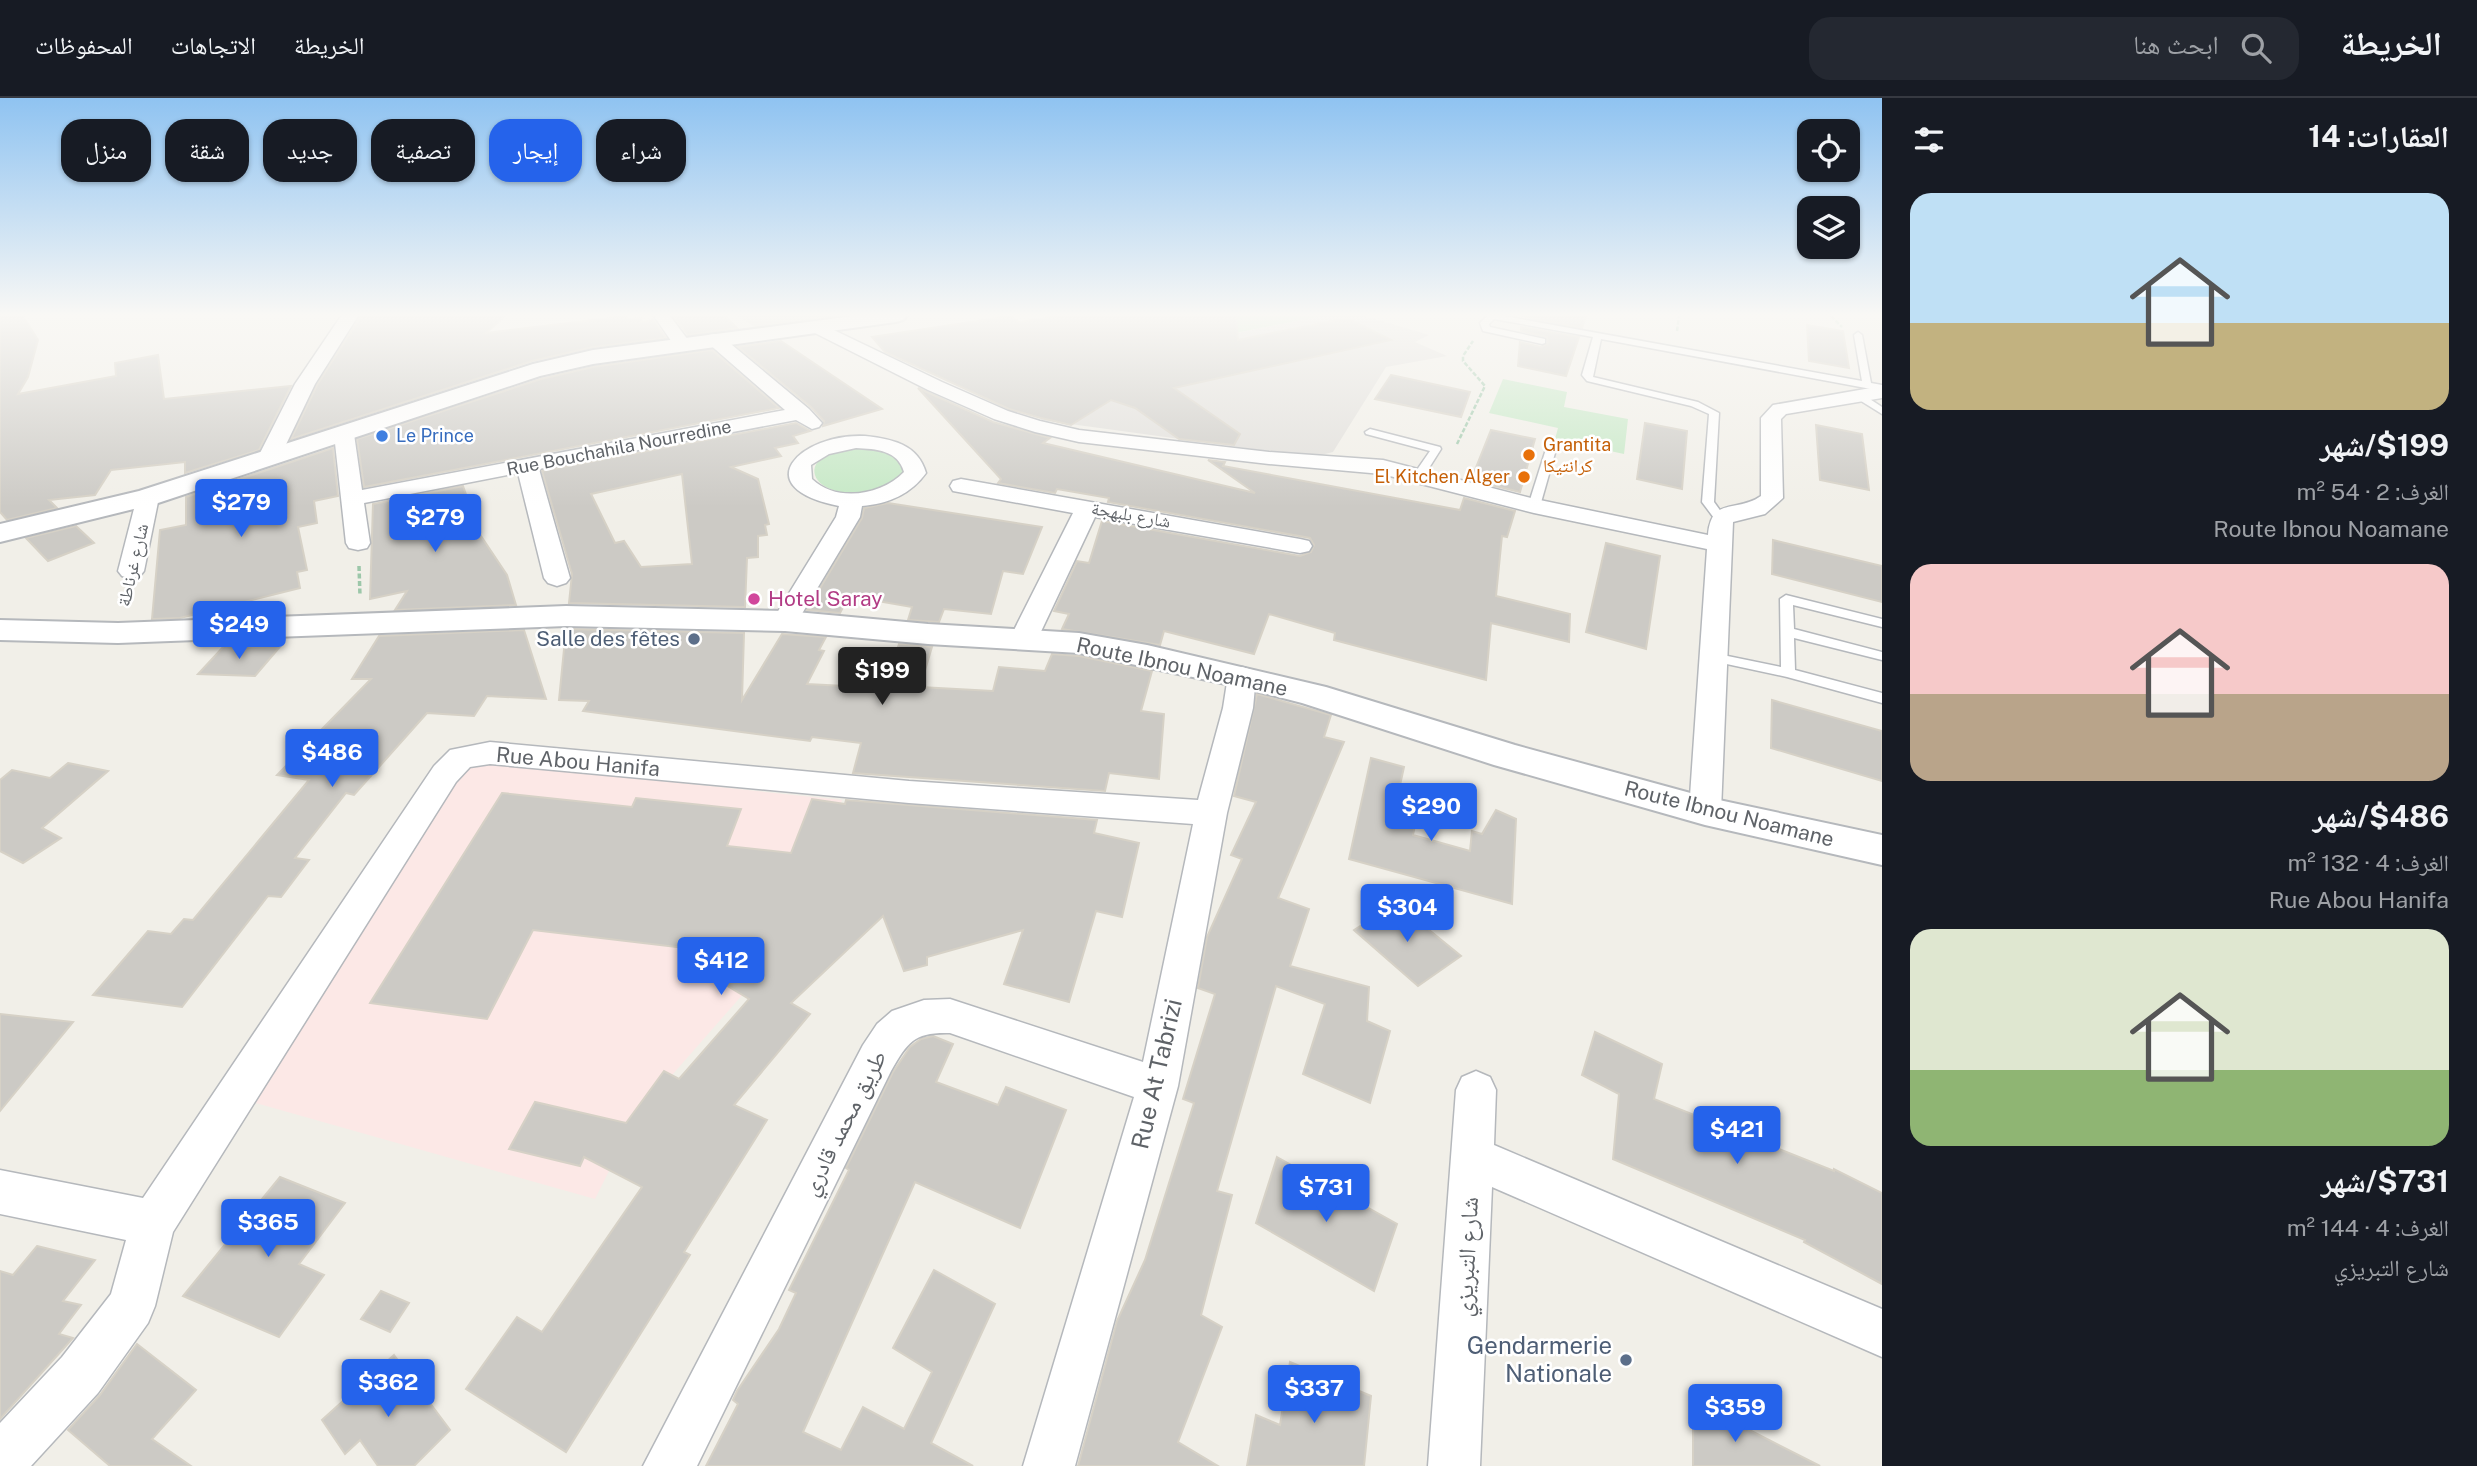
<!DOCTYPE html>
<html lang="ar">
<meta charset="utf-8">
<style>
:root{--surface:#171b24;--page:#242831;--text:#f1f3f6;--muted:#9ea1a6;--line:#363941;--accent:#2563eb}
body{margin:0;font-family:"Public Sans","Noto Naskh Arabic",sans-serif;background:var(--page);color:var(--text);direction:rtl;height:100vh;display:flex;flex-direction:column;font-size:26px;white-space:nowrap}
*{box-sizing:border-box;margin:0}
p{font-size:23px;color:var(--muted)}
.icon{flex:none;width:38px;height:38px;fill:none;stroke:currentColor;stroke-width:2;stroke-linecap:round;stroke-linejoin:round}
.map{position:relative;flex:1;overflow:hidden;direction:ltr}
.drawer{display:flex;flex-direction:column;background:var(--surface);width:595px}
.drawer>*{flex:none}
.hud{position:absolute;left:21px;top:21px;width:665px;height:63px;direction:rtl;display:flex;gap:14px}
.controls{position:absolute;left:1797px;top:21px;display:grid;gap:14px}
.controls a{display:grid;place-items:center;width:63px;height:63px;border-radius:14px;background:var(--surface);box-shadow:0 2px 5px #0004;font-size:35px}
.price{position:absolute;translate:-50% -60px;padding:0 16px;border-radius:7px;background:var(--accent);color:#fff;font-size:23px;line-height:46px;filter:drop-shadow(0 2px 4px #0008)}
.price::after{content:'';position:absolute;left:50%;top:42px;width:21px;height:16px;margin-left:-10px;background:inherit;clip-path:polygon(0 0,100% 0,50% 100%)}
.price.on{background:#222;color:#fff}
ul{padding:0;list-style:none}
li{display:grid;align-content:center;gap:14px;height:371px;padding:0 28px}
li span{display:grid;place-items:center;height:217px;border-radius:21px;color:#555}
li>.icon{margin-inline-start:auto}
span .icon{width:126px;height:126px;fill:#fffc;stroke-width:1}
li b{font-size:30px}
h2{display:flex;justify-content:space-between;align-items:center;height:84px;padding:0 28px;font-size:30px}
.chip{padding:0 24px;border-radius:21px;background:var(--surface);box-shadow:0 2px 5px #0004;font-size:24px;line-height:63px}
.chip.on{background:var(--accent);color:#fff}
header{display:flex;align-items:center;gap:42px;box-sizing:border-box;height:98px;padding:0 35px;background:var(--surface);border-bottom:2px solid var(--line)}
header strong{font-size:33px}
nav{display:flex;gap:38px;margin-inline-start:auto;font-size:24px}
.search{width:490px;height:63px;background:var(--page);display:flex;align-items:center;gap:18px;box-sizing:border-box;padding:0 24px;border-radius:21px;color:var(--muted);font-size:26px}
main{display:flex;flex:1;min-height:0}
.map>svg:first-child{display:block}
</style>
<header>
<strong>الخريطة</strong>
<div class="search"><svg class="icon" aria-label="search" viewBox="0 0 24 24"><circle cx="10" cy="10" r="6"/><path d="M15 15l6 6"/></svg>ابحث هنا</div>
<nav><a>الخريطة</a><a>الاتجاهات</a><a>المحفوظات</a></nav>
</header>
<main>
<section class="drawer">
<h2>العقارات: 14<svg class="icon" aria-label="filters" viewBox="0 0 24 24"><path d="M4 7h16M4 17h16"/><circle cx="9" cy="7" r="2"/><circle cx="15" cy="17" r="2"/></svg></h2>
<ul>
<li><span style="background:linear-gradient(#bfe0f5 60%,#c2b280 0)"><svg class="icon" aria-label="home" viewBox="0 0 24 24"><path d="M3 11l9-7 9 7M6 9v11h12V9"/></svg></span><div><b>$199/شهر</b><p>الغرف: 2 · 54 m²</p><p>Route Ibnou Noamane</p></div></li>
<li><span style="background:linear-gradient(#f6c9c9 60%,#b9a48a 0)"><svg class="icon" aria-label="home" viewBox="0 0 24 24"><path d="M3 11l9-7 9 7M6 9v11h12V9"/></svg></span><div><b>$486/شهر</b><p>الغرف: 4 · 132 m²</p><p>Rue Abou Hanifa</p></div></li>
<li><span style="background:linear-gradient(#dfe7d0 65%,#8fb573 0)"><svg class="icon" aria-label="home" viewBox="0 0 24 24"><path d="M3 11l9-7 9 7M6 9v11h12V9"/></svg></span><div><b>$731/شهر</b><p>الغرف: 4 · 144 m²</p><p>شارع التبريزي</p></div></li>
</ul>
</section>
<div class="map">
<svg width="1882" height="1368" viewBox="0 0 1882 1368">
<rect width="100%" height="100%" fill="#f1efe8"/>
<!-- industrial -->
<path fill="#e0deda" d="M 1322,218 L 1365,218 L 1429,237 L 1415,244 L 1447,258 L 1386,269 L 1333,354 L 1313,359 L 1041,322 L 1113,260 Z"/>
<!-- education -->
<path fill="#e1ded6" d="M 737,218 L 842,218 L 757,230 Z"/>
<!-- medical -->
<path fill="#fce8e6" d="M 469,663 L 842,702 L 813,796 L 780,854 L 637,1017 L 595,1101 L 252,1004 Z"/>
<!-- green -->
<g fill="#c5e8c5">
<path d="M 1177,218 L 1322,218 L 1210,240 Z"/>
<path d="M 1503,281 L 1567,294 L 1564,309 L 1628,321 L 1624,356 L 1555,341 L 1558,330 L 1489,315 Z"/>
<path d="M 855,350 C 946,352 891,410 833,392 C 811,385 807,365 829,356 C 837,353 847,352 855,350 Z"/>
</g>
<!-- building -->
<g fill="#cccac5" stroke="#d6d1c6" stroke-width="2" fill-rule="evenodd">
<path d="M 0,218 L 23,218 L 38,242 L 28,279 L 18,296 L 116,278 L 115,265 L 158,257 L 164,301 L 291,288 L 259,352 L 185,375 L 185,364 L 111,372 L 95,397 L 49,402 L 57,410 L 7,422 L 0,414 Z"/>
<path d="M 361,218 L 505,218 L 486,235 L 626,218 L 627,221 L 641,220 L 642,224 L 653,222 L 666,240 L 593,249 L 532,263 L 291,341 L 317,287 Z"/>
<path d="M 673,218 L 725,218 L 737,230 L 688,237 Z"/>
<path d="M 1010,218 L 1019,224 L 1060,218 L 1236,218 L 1238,242 L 1347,220 L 1391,242 L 1174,290 L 1240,336 L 1234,347 L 1179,341 L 1135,310 L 1111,302 L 1071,327 L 1041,320 L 1009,311 L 885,254 L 872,239 Z"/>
<path d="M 1522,218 L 1586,218 L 1582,230 Z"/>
<path d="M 1807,227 L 1843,233 L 1849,270 L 1809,263 Z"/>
<path d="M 1521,229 L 1579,239 L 1566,278 L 1518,268 L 1520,244 L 1541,249 L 1548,245 L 1547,239 L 1521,233 Z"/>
<path d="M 781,243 L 882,311 L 823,328 L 824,323 L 811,309 L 738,249 Z"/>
<path d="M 712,252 L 779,310 L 364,389 L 357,341 L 541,281 L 593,269 Z"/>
<path d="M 1391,277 L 1470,294 L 1461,319 L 1375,301 Z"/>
<path d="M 918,290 L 993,324 L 1050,340 L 1043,345 L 1255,395 L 1208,362 L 1225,364 L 1223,368 L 1460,412 L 1464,400 L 1515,413 L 1507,439 L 1502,438 L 1496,498 L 1570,516 L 1569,544 L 1491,525 L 1486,582 L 1334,542 L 1335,535 L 1269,516 L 1254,556 L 1164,533 L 1160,547 L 1062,531 L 1069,516 L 1054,513 L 1077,463 L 1089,465 L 1102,423 L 1300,458 L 1311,454 L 1314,447 L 1310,440 L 1108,404 L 1109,400 L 1057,391 L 1055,395 L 998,385 L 1001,381 Z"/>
<path d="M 796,325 L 810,333 L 793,338 L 798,345 L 775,350 L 781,358 L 731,369 L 758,381 L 769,426 L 765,427 L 767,437 L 758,438 L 758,459 L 747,460 L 745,509 L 569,505 L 572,476 L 542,373 ZM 682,376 L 692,466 L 641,469 L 624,443 L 615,445 L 591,396 Z"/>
<path d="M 1645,325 L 1687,333 L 1682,391 L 1637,381 Z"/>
<path d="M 1816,327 L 1862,336 L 1869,392 L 1820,382 Z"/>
<path d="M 1491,332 L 1535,341 L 1520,394 L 1471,382 Z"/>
<path d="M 333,350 L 338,398 L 314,403 L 317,425 L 298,429 L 307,472 L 297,474 L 300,490 L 180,520 L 152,521 L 160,432 L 186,427 L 186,399 Z"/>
<path d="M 463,388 L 481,438 L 507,477 L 516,507 L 395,512 L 407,493 L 370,501 L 373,406 Z"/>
<path d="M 888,405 L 1042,429 L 1023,476 L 1003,473 L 991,516 L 944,511 L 939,524 L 908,522 L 912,509 L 849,498 L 840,515 L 807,512 L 862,420 L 864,410 Z"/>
<path d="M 76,428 L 94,445 L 48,463 L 26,440 Z"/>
<path d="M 1773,442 L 1882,468 L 1882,504 L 1772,476 Z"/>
<path d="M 1606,445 L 1660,458 L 1646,551 L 1586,534 Z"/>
<path d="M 566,531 L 744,535 L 742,602 L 782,536 L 826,539 L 819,552 L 824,553 L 807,586 L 884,590 L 899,546 L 932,549 L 920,589 L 993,593 L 999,569 L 1045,573 L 1052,556 L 1079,558 L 1152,573 L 1141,613 L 1164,616 L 1159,681 L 1109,675 L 1105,693 L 853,675 L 861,645 L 812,639 L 810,643 L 583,613 L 589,603 L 559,602 Z"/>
<path d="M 524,532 L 546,601 L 487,598 L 474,618 L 427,615 L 354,697 L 346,695 L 295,760 L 309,762 L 281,799 L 268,798 L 182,909 L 93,897 L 148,833 L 171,836 L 184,821 L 193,822 L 309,682 L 277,677 L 371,581 L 352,581 L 379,538 Z"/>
<path d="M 224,548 L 279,550 L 255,578 L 198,576 Z"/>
<path d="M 1257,596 L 1331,617 L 1324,639 L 1344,644 L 1278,800 L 1309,811 L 1290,868 L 1369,889 L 1367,923 L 1390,933 L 1370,1005 L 1303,976 L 1325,906 L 1276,888 L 1217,1093 L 1232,1097 L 1201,1217 L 1222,1229 L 1178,1344 L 1218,1368 L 1078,1368 L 1117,1223 L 1145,1162 L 1194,1005 L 1183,1001 L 1215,896 L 1198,890 L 1207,839 L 1242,761 L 1231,757 L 1256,704 L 1234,698 Z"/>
<path d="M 1772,602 L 1882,633 L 1882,683 L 1771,650 Z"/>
<path d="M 1371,660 L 1404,669 L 1395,710 L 1417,717 L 1413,737 L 1470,753 L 1472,733 L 1482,736 L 1496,712 L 1516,721 L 1512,806 L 1349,761 Z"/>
<path d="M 68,665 L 108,673 L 42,730 L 61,740 L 23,765 L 0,753 L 0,682 L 12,672 L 50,680 Z"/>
<path d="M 502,695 L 632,709 L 636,700 L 741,711 L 727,748 L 791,755 L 812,701 L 845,706 L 846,702 L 1097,722 L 1094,735 L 1139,745 L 1122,819 L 1096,813 L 1069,904 L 1004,886 L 1023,832 L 927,859 L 927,867 L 904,873 L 883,818 L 791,905 L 810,916 L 734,1007 L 767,1022 L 684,1154 L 690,1157 L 566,1354 L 466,1291 L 517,1219 L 542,1234 L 642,1089 L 584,1059 L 580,1068 L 509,1051 L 535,1004 L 626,1025 L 664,973 L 679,981 L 749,901 L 726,887 L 753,858 L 533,832 L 487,921 L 370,905 Z"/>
<path d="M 1396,805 L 1461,858 L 1418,888 L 1354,832 Z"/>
<path d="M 0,916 L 73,924 L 0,1013 Z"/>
<path d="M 1595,934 L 1662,966 L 1654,1001 L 1834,1073 L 1834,1071 L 1882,1095 L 1882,1186 L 1804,1144 L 1805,1142 L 1613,1061 L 1619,996 L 1582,977 Z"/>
<path d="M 933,938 L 953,946 L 936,984 L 998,1007 L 1006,989 L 1066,1012 L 1020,1130 L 915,1084 L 803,1334 L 841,1352 L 863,1309 L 904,1331 L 932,1274 L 893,1250 L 934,1172 L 995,1206 L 931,1345 L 973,1368 L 706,1368 L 738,1306 L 733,1302 L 737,1293 L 779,1231 L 796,1195 L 789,1192 L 849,1072 L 846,1070 L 893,974 L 910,949 L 921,941 Z"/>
<path d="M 1277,1059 L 1397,1126 L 1374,1193 L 1256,1125 Z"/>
<path d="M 280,1079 L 345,1105 L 299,1166 L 324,1177 L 279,1239 L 183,1198 Z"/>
<path d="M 37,1148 L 95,1162 L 63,1203 L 81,1207 L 59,1236 L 73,1240 L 0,1321 L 0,1173 L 13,1177 Z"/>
<path d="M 381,1193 L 409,1205 L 390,1234 L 361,1221 Z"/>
<path d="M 137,1246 L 196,1292 L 152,1341 L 191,1368 L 110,1368 L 68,1332 L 100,1297 Z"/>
<path d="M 394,1257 L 450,1332 L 414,1368 L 378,1368 L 360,1342 L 345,1356 L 322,1322 Z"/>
<path d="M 1290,1264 L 1371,1298 L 1364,1368 L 1247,1368 L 1256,1317 L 1280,1327 Z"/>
<path d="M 1693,1303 L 1820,1368 L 1693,1368 Z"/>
</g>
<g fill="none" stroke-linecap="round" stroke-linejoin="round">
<defs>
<g id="service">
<path d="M 1487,218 L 1504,218 L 1862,283 L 1854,237 L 1858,234 L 1862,237 L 1871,285 L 1882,287 L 1882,293 L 1601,241 L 1593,279 L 1698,304 L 1719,315 L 1714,404 L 1727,422 L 1721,426 L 1717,424 L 1702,404 L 1709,316 L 1691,308 L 1587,283 L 1582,277 L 1593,239 L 1494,221 L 1489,226 L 1490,229 L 1545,241 L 1545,245 L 1542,246 L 1483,233 L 1480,225 Z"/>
<path d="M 1853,294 L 1859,294 L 1882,309 L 1882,316 L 1853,298 Z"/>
<path d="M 1370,331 L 1440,349 L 1441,351 L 1422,381 L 1414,381 L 1412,379 L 1430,353 L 1366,336 L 1365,334 Z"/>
<path d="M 1552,345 L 1557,348 L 1540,408 L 1530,410 L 1528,408 L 1547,348 Z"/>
<path d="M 1786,497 L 1882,521 L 1882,529 L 1793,507 L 1794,531 L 1882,554 L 1882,562 L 1794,540 L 1795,572 L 1882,595 L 1882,605 L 1787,579 L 1708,562 L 1706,559 L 1713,555 L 1781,569 L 1780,501 Z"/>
</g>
<g id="minor">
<path d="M 341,218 L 358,218 L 315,286 L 280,359 L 277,364 L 261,364 L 258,359 L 295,286 Z"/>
<path d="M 654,218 L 670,218 L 691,246 L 688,250 L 676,250 Z"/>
<path d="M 815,223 L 942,284 L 1008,313 L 1040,323 L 1079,332 L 1269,354 L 1383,362 L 1535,401 L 1708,437 C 1711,398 1737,415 1761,398 L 1761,320 L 1773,307 L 1882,288 L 1882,300 L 1786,316 L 1781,321 L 1783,400 L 1765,416 L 1733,424 L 1721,713 L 1716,721 L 1705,725 L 1694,721 L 1689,713 L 1707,451 L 1534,415 L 1382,376 L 1269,366 L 1079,344 L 1035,334 L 994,321 L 928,292 L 809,232 L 806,228 Z"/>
<path d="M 714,236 L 720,237 L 809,311 L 822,325 L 819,329 L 812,331 L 796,322 L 539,371 L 570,480 L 566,485 L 557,488 L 548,485 L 544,480 L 518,375 L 364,405 L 370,445 L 367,450 L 358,452 L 349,450 L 346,445 L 334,336 L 337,332 L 351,332 L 354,336 L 362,392 L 785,312 L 708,245 L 705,241 L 708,237 Z"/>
<path d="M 865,338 C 892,341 918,346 926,375 C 911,396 888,406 862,408 L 860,419 L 794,529 L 785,531 L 776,529 L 772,523 L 836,419 L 839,408 C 746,390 799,335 865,338 ZM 856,350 C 876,351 898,352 904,374 C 882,397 837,405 812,381 L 811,367 L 829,356 Z"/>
<path d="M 961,381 L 1300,441 L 1309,443 L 1312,448 L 1309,453 L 1300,455 L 1095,419 L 1037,542 L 1033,548 L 1023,550 L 1013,548 L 1009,542 L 1073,415 L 953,393 L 950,388 L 953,383 Z"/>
<path d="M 148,392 L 156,394 L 159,399 L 144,473 L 140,478 L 131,481 L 122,478 L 118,473 L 137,399 L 140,394 Z"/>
<path d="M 1242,569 L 1252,572 L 1256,578 L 1253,610 L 1227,715 L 1178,988 L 1075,1368 L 1023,1368 L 1134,999 L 950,935 C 915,934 908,943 891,973 L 697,1368 L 643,1368 L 863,947 L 877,926 L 892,913 L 924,902 L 950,901 L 1143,964 L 1193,726 L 909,705 L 490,666 L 470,669 L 456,684 L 173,1134 L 155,1208 L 148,1225 L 98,1295 L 31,1368 L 0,1368 L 0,1325 L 62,1259 L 111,1196 L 126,1142 L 0,1116 L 0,1072 L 143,1100 L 434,668 L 450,652 L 490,644 L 909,683 L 1198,702 L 1223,610 L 1228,578 L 1232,572 Z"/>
<path d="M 1476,973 L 1490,979 L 1496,992 L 1494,1047 L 1882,1211 L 1882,1259 L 1492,1089 L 1480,1368 L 1428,1368 L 1456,992 L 1462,979 Z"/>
</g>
<g id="tertiary">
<path d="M 853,218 L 907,218 L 903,222 L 896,224 L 593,266 L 540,278 L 158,405 L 0,444 L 0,426 L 139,393 L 533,266 L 593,252 Z"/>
<path d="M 566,508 L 785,513 L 928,526 L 1079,535 L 1147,547 L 1326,589 L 1515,647 L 1705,699 L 1882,737 L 1882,767 L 1705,727 L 1494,667 L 1302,605 L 1240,589 L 1079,555 L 928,546 L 785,533 L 566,528 L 118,545 L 0,542 L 0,522 L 118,525 Z"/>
</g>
</defs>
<!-- service casing -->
<use href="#service" stroke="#b5b8bc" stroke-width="3"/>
<!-- minor casing -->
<use href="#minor" stroke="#b5b8bc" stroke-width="3"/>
<!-- tertiary casing -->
<use href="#tertiary" stroke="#b5b8bc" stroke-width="4"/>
<!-- path-far1 -->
<g stroke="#9cc7a9" stroke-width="2.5" stroke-dasharray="4.5 2" stroke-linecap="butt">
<path d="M 1831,218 L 1842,229"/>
<path d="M 1677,233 L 1679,218"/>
<path d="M 1457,346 L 1485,288 L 1463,263 L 1463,258 L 1473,243"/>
</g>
<!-- path -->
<path stroke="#9cc7a9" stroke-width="3.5" stroke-dasharray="5 2.5" stroke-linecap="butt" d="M 359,468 L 360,498"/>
<!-- service -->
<use href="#service" fill="#fff" fill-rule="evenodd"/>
<!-- minor -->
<use href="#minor" fill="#fff" fill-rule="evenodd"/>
<!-- tertiary -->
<use href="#tertiary" fill="#fff" fill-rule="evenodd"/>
</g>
<!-- sky -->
<linearGradient id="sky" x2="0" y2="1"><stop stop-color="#8fc3f1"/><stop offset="0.53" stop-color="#f9f8f5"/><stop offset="1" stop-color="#f9f8f5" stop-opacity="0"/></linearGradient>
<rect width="1882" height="409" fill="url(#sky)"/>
<!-- markers -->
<circle fill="#3f7fe0" stroke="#fff" stroke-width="2.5" cx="382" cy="338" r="7"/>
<g fill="#e8710a" stroke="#fff" stroke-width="2.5">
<circle cx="1529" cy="357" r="7"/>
<circle cx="1524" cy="379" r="7"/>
</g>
<circle fill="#d1479c" stroke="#fff" stroke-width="2.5" cx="754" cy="501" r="7"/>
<g fill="#5c6f8a" stroke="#fff" stroke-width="2.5">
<circle cx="694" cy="541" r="7"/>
<circle cx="1626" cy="1262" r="7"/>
</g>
<g text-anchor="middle" stroke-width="5" stroke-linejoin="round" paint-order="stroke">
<!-- far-shop labels -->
<g font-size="18" fill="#366cbe" stroke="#fff" text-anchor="start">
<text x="396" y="344">Le Prince</text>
</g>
<!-- far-food labels -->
<g font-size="18" fill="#c56008" stroke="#fff" text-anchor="start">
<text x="1543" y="353">Grantita<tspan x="1543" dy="21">كرانتيكا</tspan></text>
<text x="1510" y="385" text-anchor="end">El Kitchen Alger</text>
</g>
<!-- far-street labels -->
<g font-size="18" fill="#5f6368" stroke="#fff">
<text transform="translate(619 350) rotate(-11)" y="6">Rue Bouchahila Nourredine</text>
<text transform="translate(1131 417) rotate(10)" y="6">شارع بلبهجة</text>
<text transform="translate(133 467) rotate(-77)" y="6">شارع غرناطة</text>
</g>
<!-- hotel labels -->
<g font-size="21" fill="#b23c85" stroke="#fff" text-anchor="start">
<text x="768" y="508">Hotel Saray</text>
</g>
<!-- service labels -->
<g font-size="21" fill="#4e5e75" stroke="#fff" text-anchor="end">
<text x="680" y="548">Salle des fêtes</text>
</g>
<!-- street labels -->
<g font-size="21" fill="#5f6368" stroke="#fff">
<text transform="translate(1182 569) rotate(12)" y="7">Route Ibnou Noamane</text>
<text transform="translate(578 664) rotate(5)" y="7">Rue Abou Hanifa</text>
<text transform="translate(1729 716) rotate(14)" y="7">Route Ibnou Noamane</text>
</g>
<!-- near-street labels -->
<g font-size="24" fill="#5f6368" stroke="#fff">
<text transform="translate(1157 976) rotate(-77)" y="8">Rue At Tabrizi</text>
<text transform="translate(844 1025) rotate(-63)" y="8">طريق محمد قادري</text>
<text transform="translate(1467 1159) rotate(-87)" y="8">شارع التبريزي</text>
</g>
<!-- near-service labels -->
<g font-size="24" fill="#4e5e75" stroke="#fff" text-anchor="end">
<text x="1612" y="1256">Gendarmerie<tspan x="1612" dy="28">Nationale</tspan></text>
</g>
</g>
</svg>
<div class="controls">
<a><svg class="icon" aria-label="locate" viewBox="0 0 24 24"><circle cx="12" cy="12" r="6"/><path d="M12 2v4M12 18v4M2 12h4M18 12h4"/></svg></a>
<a><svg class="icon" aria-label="layers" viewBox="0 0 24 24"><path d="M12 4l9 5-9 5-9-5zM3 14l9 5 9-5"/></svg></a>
</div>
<b class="price" style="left:241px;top:441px">$279</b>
<b class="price" style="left:435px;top:456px">$279</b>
<b class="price" style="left:239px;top:563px">$249</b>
<b class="price on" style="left:882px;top:609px">$199</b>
<b class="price" style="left:332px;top:691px">$486</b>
<b class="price" style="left:1431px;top:745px">$290</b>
<b class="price" style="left:1407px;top:846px">$304</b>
<b class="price" style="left:721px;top:899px">$412</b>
<b class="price" style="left:1737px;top:1068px">$421</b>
<b class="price" style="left:1326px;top:1126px">$731</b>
<b class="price" style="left:268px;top:1161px">$365</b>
<b class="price" style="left:388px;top:1321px">$362</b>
<b class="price" style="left:1314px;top:1327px">$337</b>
<b class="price" style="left:1735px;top:1346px">$359</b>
<div class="hud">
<a class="chip">شراء</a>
<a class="chip on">إيجار</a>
<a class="chip">تصفية</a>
<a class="chip">جديد</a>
<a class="chip">شقة</a>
<a class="chip">منزل</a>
</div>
</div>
</main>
